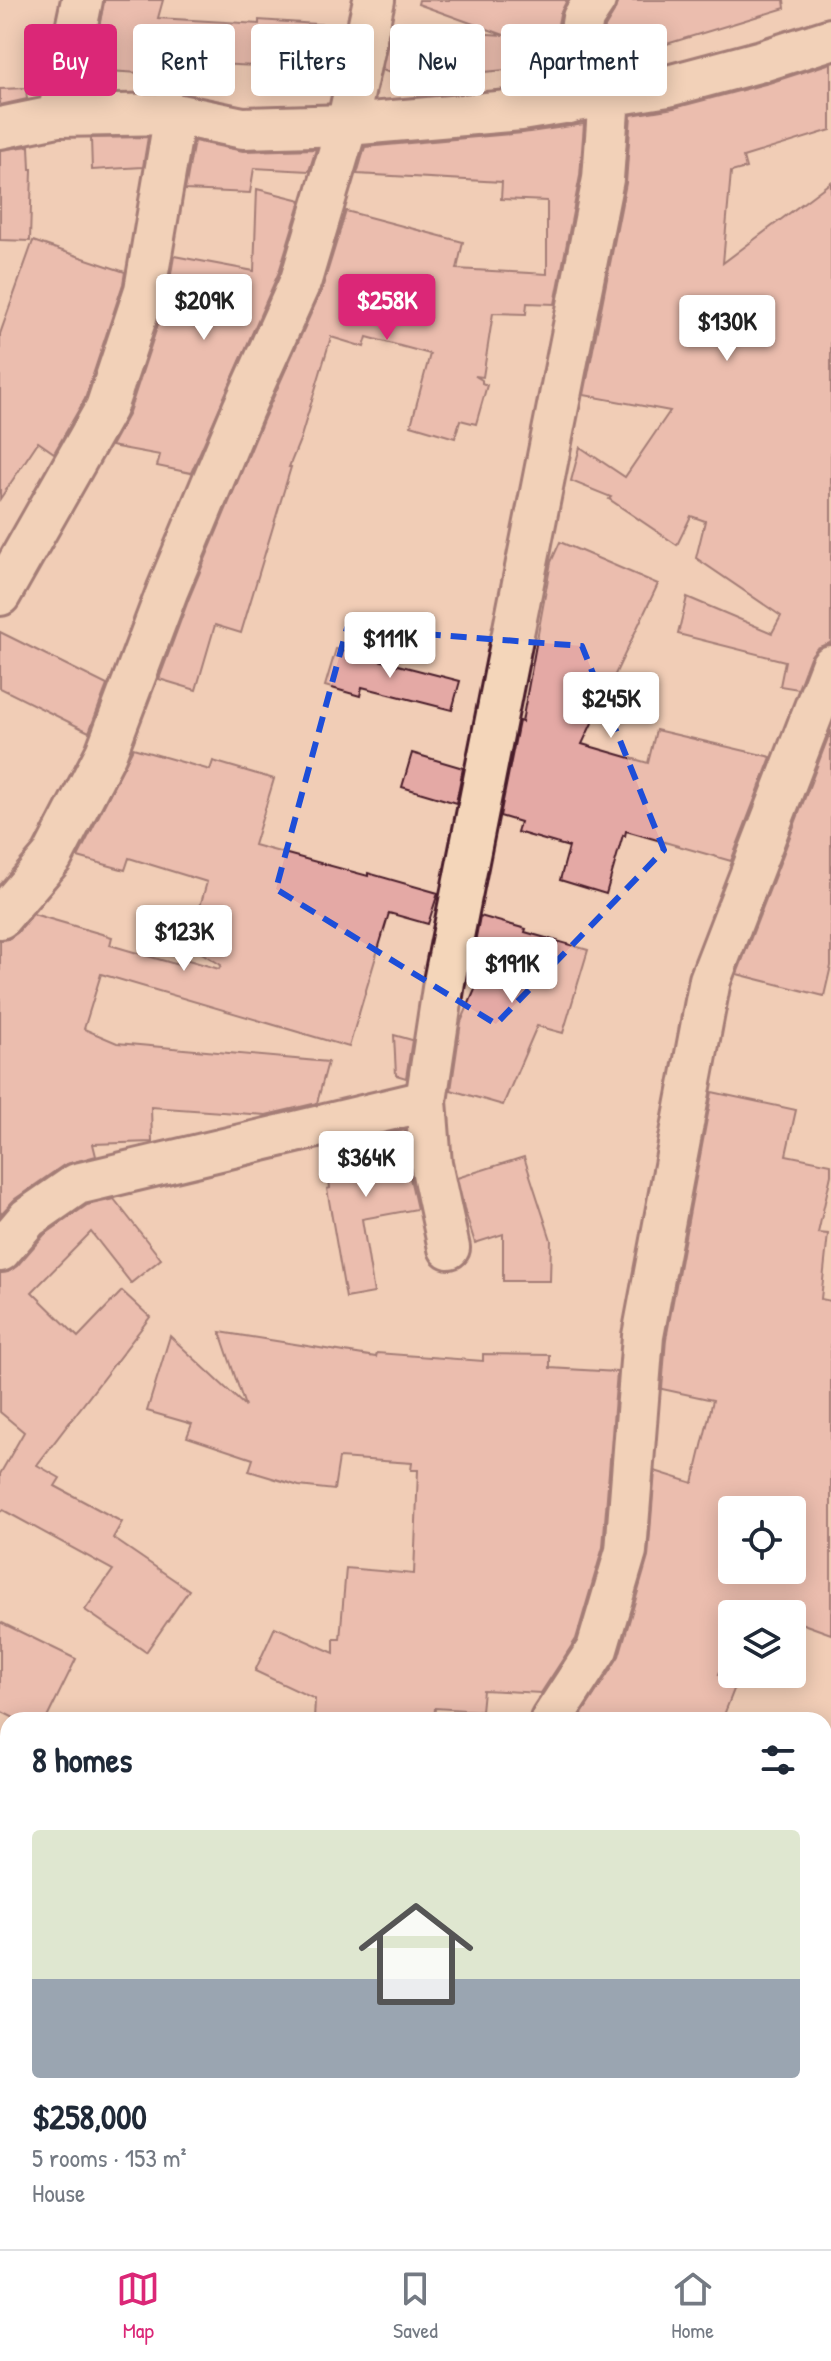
<!DOCTYPE html>
<meta charset="utf-8">
<style>
:root{--surface:#fff;--page:#f2f2f3;--text:#1f2937;--muted:#747a83;--line:#e0e1e3;--accent:#db2777}
body{margin:0;font-family:"Patrick Hand",sans-serif;background:var(--page);color:var(--text);height:100vh;display:flex;flex-direction:column;font-size:30px;white-space:nowrap}
*{box-sizing:border-box;margin:0}
p{font-size:26px;color:var(--muted)}
.icon{flex:none;width:44px;height:44px;fill:none;stroke:currentColor;stroke-width:2;stroke-linecap:round;stroke-linejoin:round}
.map{position:relative;flex:1;overflow:hidden}
.drawer{position:absolute;left:0px;top:1712px;width:832px;height:538px;display:flex;flex-direction:column;background:var(--surface);border-radius:24px 24px 0 0;box-shadow:0 4px 20px #0003}
.drawer>*{flex:none}
.guide{position:absolute;left:24px;top:24px;width:784px;height:72px;display:flex;gap:16px}
.tools{position:absolute;left:718px;top:1496px;display:grid;gap:16px}
.tools a{display:grid;place-items:center;width:88px;height:88px;border-radius:8px;background:var(--surface);box-shadow:0 4px 20px #0003;font-size:40px}
.price{position:absolute;translate:-50% -68px;padding:0 18px;border-radius:8px;background:#fff;color:#222;font-size:26px;line-height:52px;filter:drop-shadow(0 2px 4px #0008)}
.price::after{content:'';position:absolute;left:50%;top:48px;width:24px;height:18px;margin-left:-12px;background:inherit;clip-path:polygon(0 0,100% 0,50% 100%)}
.price.active{background:var(--accent);color:#fff}
ul{padding:0;list-style:none}
li{display:grid;align-content:center;gap:16px;height:424px;padding:0 32px}
li+li{border-top:2px solid var(--line)}
li span{display:grid;place-items:center;height:248px;border-radius:8px;color:#555}
li>.icon{margin-inline-start:auto}
span .icon{width:144px;height:144px;fill:#fffc;stroke-width:1}
li b{font-size:34px}
h2{display:flex;justify-content:space-between;align-items:center;height:96px;padding:0 32px;font-size:34px}
.pill{padding:0 28px;border-radius:8px;background:var(--surface);box-shadow:0 4px 20px #0003;font-size:28px;line-height:72px}
.pill.active{background:var(--accent);color:#fff}
.tab-bar{display:flex;justify-content:space-around;align-items:center;height:112px;border-top:2px solid var(--line);background:var(--surface);font-size:22px;color:var(--muted)}
.tab-bar a{display:grid;justify-items:center;gap:4px}
.tab-bar .active{color:var(--accent)}
.map>svg:first-child{display:block}
</style>
<div class="map">
<svg width="831" height="2249" viewBox="0 0 831 2249">
<rect width="100%" height="100%" fill="#f1cdb6"/>
<filter id="ink" filterUnits="userSpaceOnUse"><feTurbulence type="fractalNoise" baseFrequency=".0125" numOctaves="2"/><feDisplacementMap in="SourceGraphic" scale="16" xChannelSelector="R" yChannelSelector="G"/><feConvolveMatrix kernelMatrix="1 2 1 2 8 2 1 2 1" color-interpolation-filters="sRGB"/></filter>
<g filter="url(#ink)">
<!-- building -->
<g fill="#e4a9a5" stroke="#4a1f2b" stroke-width="2" fill-rule="evenodd">
<path d="M 104,0 L 163,0 L 158,18 L 259,24 L 259,20 L 345,26 L 336,68 L 255,63 L 255,66 L 141,60 L 140,73 L 91,70 Z"/>
<path d="M 419,0 L 567,0 L 560,14 L 550,66 L 409,79 L 382,70 L 391,28 L 504,35 L 418,4 Z"/>
<path d="M 618,0 L 784,0 L 785,8 L 634,54 L 604,34 L 605,27 L 614,12 Z"/>
<path d="M 831,63 L 831,130 L 743,157 L 746,168 L 731,172 L 723,263 L 831,182 L 831,641 L 830,643 L 817,648 L 810,657 L 798,689 L 780,686 L 785,661 L 678,634 L 687,597 L 772,633 L 781,616 L 696,558 L 705,521 L 691,516 L 677,545 L 609,499 L 611,497 L 571,481 L 580,447 L 625,477 L 670,411 L 584,395 L 626,183 L 631,115 L 674,108 L 769,83 Z"/>
<path d="M 26,88 L 27,99 L 0,105 L 0,89 Z"/>
<path d="M 584,124 L 580,176 L 555,304 L 527,303 L 526,314 L 493,313 L 483,377 L 475,376 L 482,380 L 482,383 L 487,385 L 476,424 L 460,420 L 455,438 L 411,425 L 430,354 L 367,337 L 364,347 L 331,337 L 300,440 L 289,467 L 291,467 L 241,633 L 215,625 L 196,690 L 159,679 L 189,598 L 264,418 L 322,289 L 346,211 L 463,242 L 457,269 L 547,274 L 547,201 L 501,199 L 502,182 L 357,174 L 365,147 L 523,133 Z"/>
<path d="M 148,137 L 143,167 L 92,170 L 91,138 Z"/>
<path d="M 194,141 L 243,151 L 316,149 L 309,171 L 254,168 L 250,193 L 185,190 Z"/>
<path d="M 29,146 L 30,169 L 32,169 L 30,241 L 0,240 L 0,150 Z"/>
<path d="M 257,189 L 301,200 L 279,272 L 191,473 L 157,466 L 160,455 L 111,446 L 128,415 L 167,297 L 174,256 L 254,271 Z"/>
<path d="M 33,241 L 125,272 L 123,284 L 85,399 L 54,453 L 38,442 L 0,499 L 0,334 Z"/>
<path d="M 560,542 L 658,584 L 582,744 L 648,763 L 656,730 L 771,757 L 731,861 L 626,831 L 625,836 L 623,835 L 606,894 L 560,880 L 569,847 L 517,832 L 520,822 L 500,816 L 519,721 L 522,722 L 551,562 Z"/>
<path d="M 0,632 L 107,685 L 89,732 L 0,688 Z"/>
<path d="M 336,649 L 460,681 L 452,710 L 362,687 L 360,696 L 325,686 Z"/>
<path d="M 831,730 L 831,966 L 824,996 L 737,974 Z"/>
<path d="M 133,748 L 210,770 L 213,761 L 274,779 L 254,845 L 368,876 L 368,873 L 438,893 L 428,924 L 389,913 L 349,1047 L 101,974 L 84,1029 L 117,1043 L 328,1062 L 317,1103 L 266,1115 L 151,1107 L 152,1142 L 93,1144 L 96,1156 L 64,1165 L 15,1199 L 0,1215 L 0,940 L 8,939 L 17,933 L 33,914 L 112,937 L 110,945 L 182,966 L 185,959 L 219,969 L 221,965 L 189,945 L 207,882 L 129,858 L 125,870 L 78,857 Z"/>
<path d="M 412,753 L 463,768 L 456,803 L 402,787 Z"/>
<path d="M 480,916 L 526,929 L 525,932 L 588,950 L 563,1033 L 537,1026 L 503,1105 L 451,1090 L 461,1022 L 483,971 L 470,968 Z"/>
<path d="M 394,1035 L 412,1040 L 406,1078 L 396,1075 Z"/>
<path d="M 712,1092 L 796,1110 L 786,1155 L 831,1164 L 831,1175 L 818,1233 L 828,1234 L 821,1299 L 831,1301 L 831,1634 L 792,1620 L 792,1614 L 732,1614 L 732,1633 L 719,1674 L 740,1674 L 722,1720 L 578,1720 L 619,1656 L 648,1557 L 655,1471 L 693,1483 L 713,1400 L 662,1389 L 666,1339 ZM 732,1510 L 792,1510 L 792,1570 L 718,1570 L 732,1529 Z"/>
<path d="M 405,1130 L 408,1169 L 417,1209 L 362,1219 L 374,1293 L 346,1298 L 327,1189 L 330,1188 L 325,1149 Z"/>
<path d="M 524,1157 L 551,1240 L 550,1281 L 503,1281 L 503,1234 L 475,1243 L 464,1208 L 457,1178 Z"/>
<path d="M 114,1199 L 161,1259 L 131,1283 L 91,1232 L 32,1292 L 78,1337 L 122,1291 L 150,1317 L 37,1465 L 60,1478 L 55,1486 L 122,1522 L 113,1538 L 189,1590 L 146,1652 L 85,1610 L 113,1570 L 3,1510 L 0,1512 L 0,1474 L 24,1432 L 0,1412 L 0,1273 L 8,1272 L 17,1266 L 44,1235 L 87,1205 Z"/>
<path d="M 220,1332 L 376,1357 L 377,1353 L 483,1361 L 483,1354 L 550,1355 L 550,1368 L 617,1372 L 603,1547 L 576,1639 L 541,1693 L 483,1690 L 481,1711 L 435,1708 L 434,1720 L 314,1720 L 315,1699 L 255,1671 L 275,1627 L 334,1653 L 334,1639 L 340,1639 L 346,1568 L 414,1574 L 418,1470 L 411,1470 L 412,1463 L 339,1458 L 334,1490 L 299,1486 L 249,1471 L 253,1459 L 187,1437 L 192,1424 L 147,1411 L 170,1336 L 245,1406 Z"/>
<path d="M 0,1622 L 76,1659 L 46,1720 L 18,1720 L 0,1711 Z"/>
</g>
<g fill="none" stroke-linecap="round" stroke-linejoin="round">
<defs>
<g id="minor">
<path d="M 569,103 L 583,18 L 595,0"/>
<path d="M 58,116 L 82,0"/>
<path d="M 0,128 L 58,116 L 175,114 L 243,128 L 347,125 L 521,110 L 668,86 L 762,61 L 831,39"/>
<path d="M 0,595 L 106,408 L 145,290 L 175,114"/>
<path d="M 0,918 L 52,857 L 106,753 L 168,589 L 243,409 L 301,280 L 347,125 L 374,0"/>
<path d="M 449,1248 L 431,1164 L 426,1101 L 444,982 L 603,179 L 609,96"/>
<path d="M 0,1251 L 28,1218 L 77,1184 L 426,1101"/>
<path d="M 551,1720 L 597,1649 L 626,1551 L 643,1336 L 710,980 L 831,666"/>
<path d="M 824,2228 L 831,2222"/>
<path d="M 534,2242 L 536,2249"/>
</g>
</defs>
<!-- minor casing -->
<use href="#minor" stroke="#4a1f2b" stroke-width="46"/>
<!-- minor -->
<use href="#minor" stroke="#f4d6ba" stroke-width="40"/>
</g>
</g>
<!-- marked area -->
<path d="M0 0H831V2249H0ZM 347,628 L 582,646 L 664,850 L 496,1024 L 276,889 Z" fill="#f1cdb6" fill-opacity=".55" fill-rule="evenodd"/>
<path fill="none" stroke="#1d4ed8" stroke-width="6" stroke-dasharray="16 10" stroke-linejoin="round" d="M 347,628 L 582,646 L 664,850 L 496,1024 L 276,889 Z"/>
</svg>
<div class="tools">
<a><svg class="icon" aria-label="locate" viewBox="0 0 24 24"><circle cx="12" cy="12" r="6"/><path d="M12 2v4M12 18v4M2 12h4M18 12h4"/></svg></a>
<a><svg class="icon" aria-label="layers" viewBox="0 0 24 24"><path d="M12 4l9 5-9 5-9-5zM3 14l9 5 9-5"/></svg></a>
</div>
<b class="price" style="left:204px;top:342px">$209K</b>
<b class="price active" style="left:387px;top:342px">$258K</b>
<b class="price" style="left:727px;top:363px">$130K</b>
<b class="price" style="left:390px;top:680px">$111K</b>
<b class="price" style="left:611px;top:740px">$245K</b>
<b class="price" style="left:184px;top:973px">$123K</b>
<b class="price" style="left:512px;top:1005px">$191K</b>
<b class="price" style="left:366px;top:1199px">$364K</b>
<div class="guide">
<a class="pill active">Buy</a>
<a class="pill">Rent</a>
<a class="pill">Filters</a>
<a class="pill">New</a>
<a class="pill">Apartment</a>
</div>
<section class="drawer">
<h2>8 homes<svg class="icon" aria-label="filters" viewBox="0 0 24 24"><path d="M4 7h16M4 17h16"/><circle cx="9" cy="7" r="2"/><circle cx="15" cy="17" r="2"/></svg></h2>
<ul>
<li><span style="background:linear-gradient(#dfe7d0 60%,#9aa5b1 0)"><svg class="icon" aria-label="home" viewBox="0 0 24 24"><path d="M3 11l9-7 9 7M6 9v11h12V9"/></svg></span><div><b>$258,000</b><p>5 rooms · 153 m²</p><p>House</p></div></li>
</ul>
</section>
</div>
<nav class="tab-bar">
<a class="active"><svg class="icon" aria-label="map" viewBox="0 0 24 24"><path d="M3 6l6-2 6 2 6-2v14l-6 2-6-2-6 2zM9 4v14M15 6v14"/></svg>Map</a>
<a><svg class="icon" aria-label="saved" viewBox="0 0 24 24"><path d="M7 4h10v16l-5-4-5 4z"/></svg>Saved</a>
<a><svg class="icon" aria-label="home" viewBox="0 0 24 24"><path d="M3 11l9-7 9 7M6 9v11h12V9"/></svg>Home</a>
</nav>
